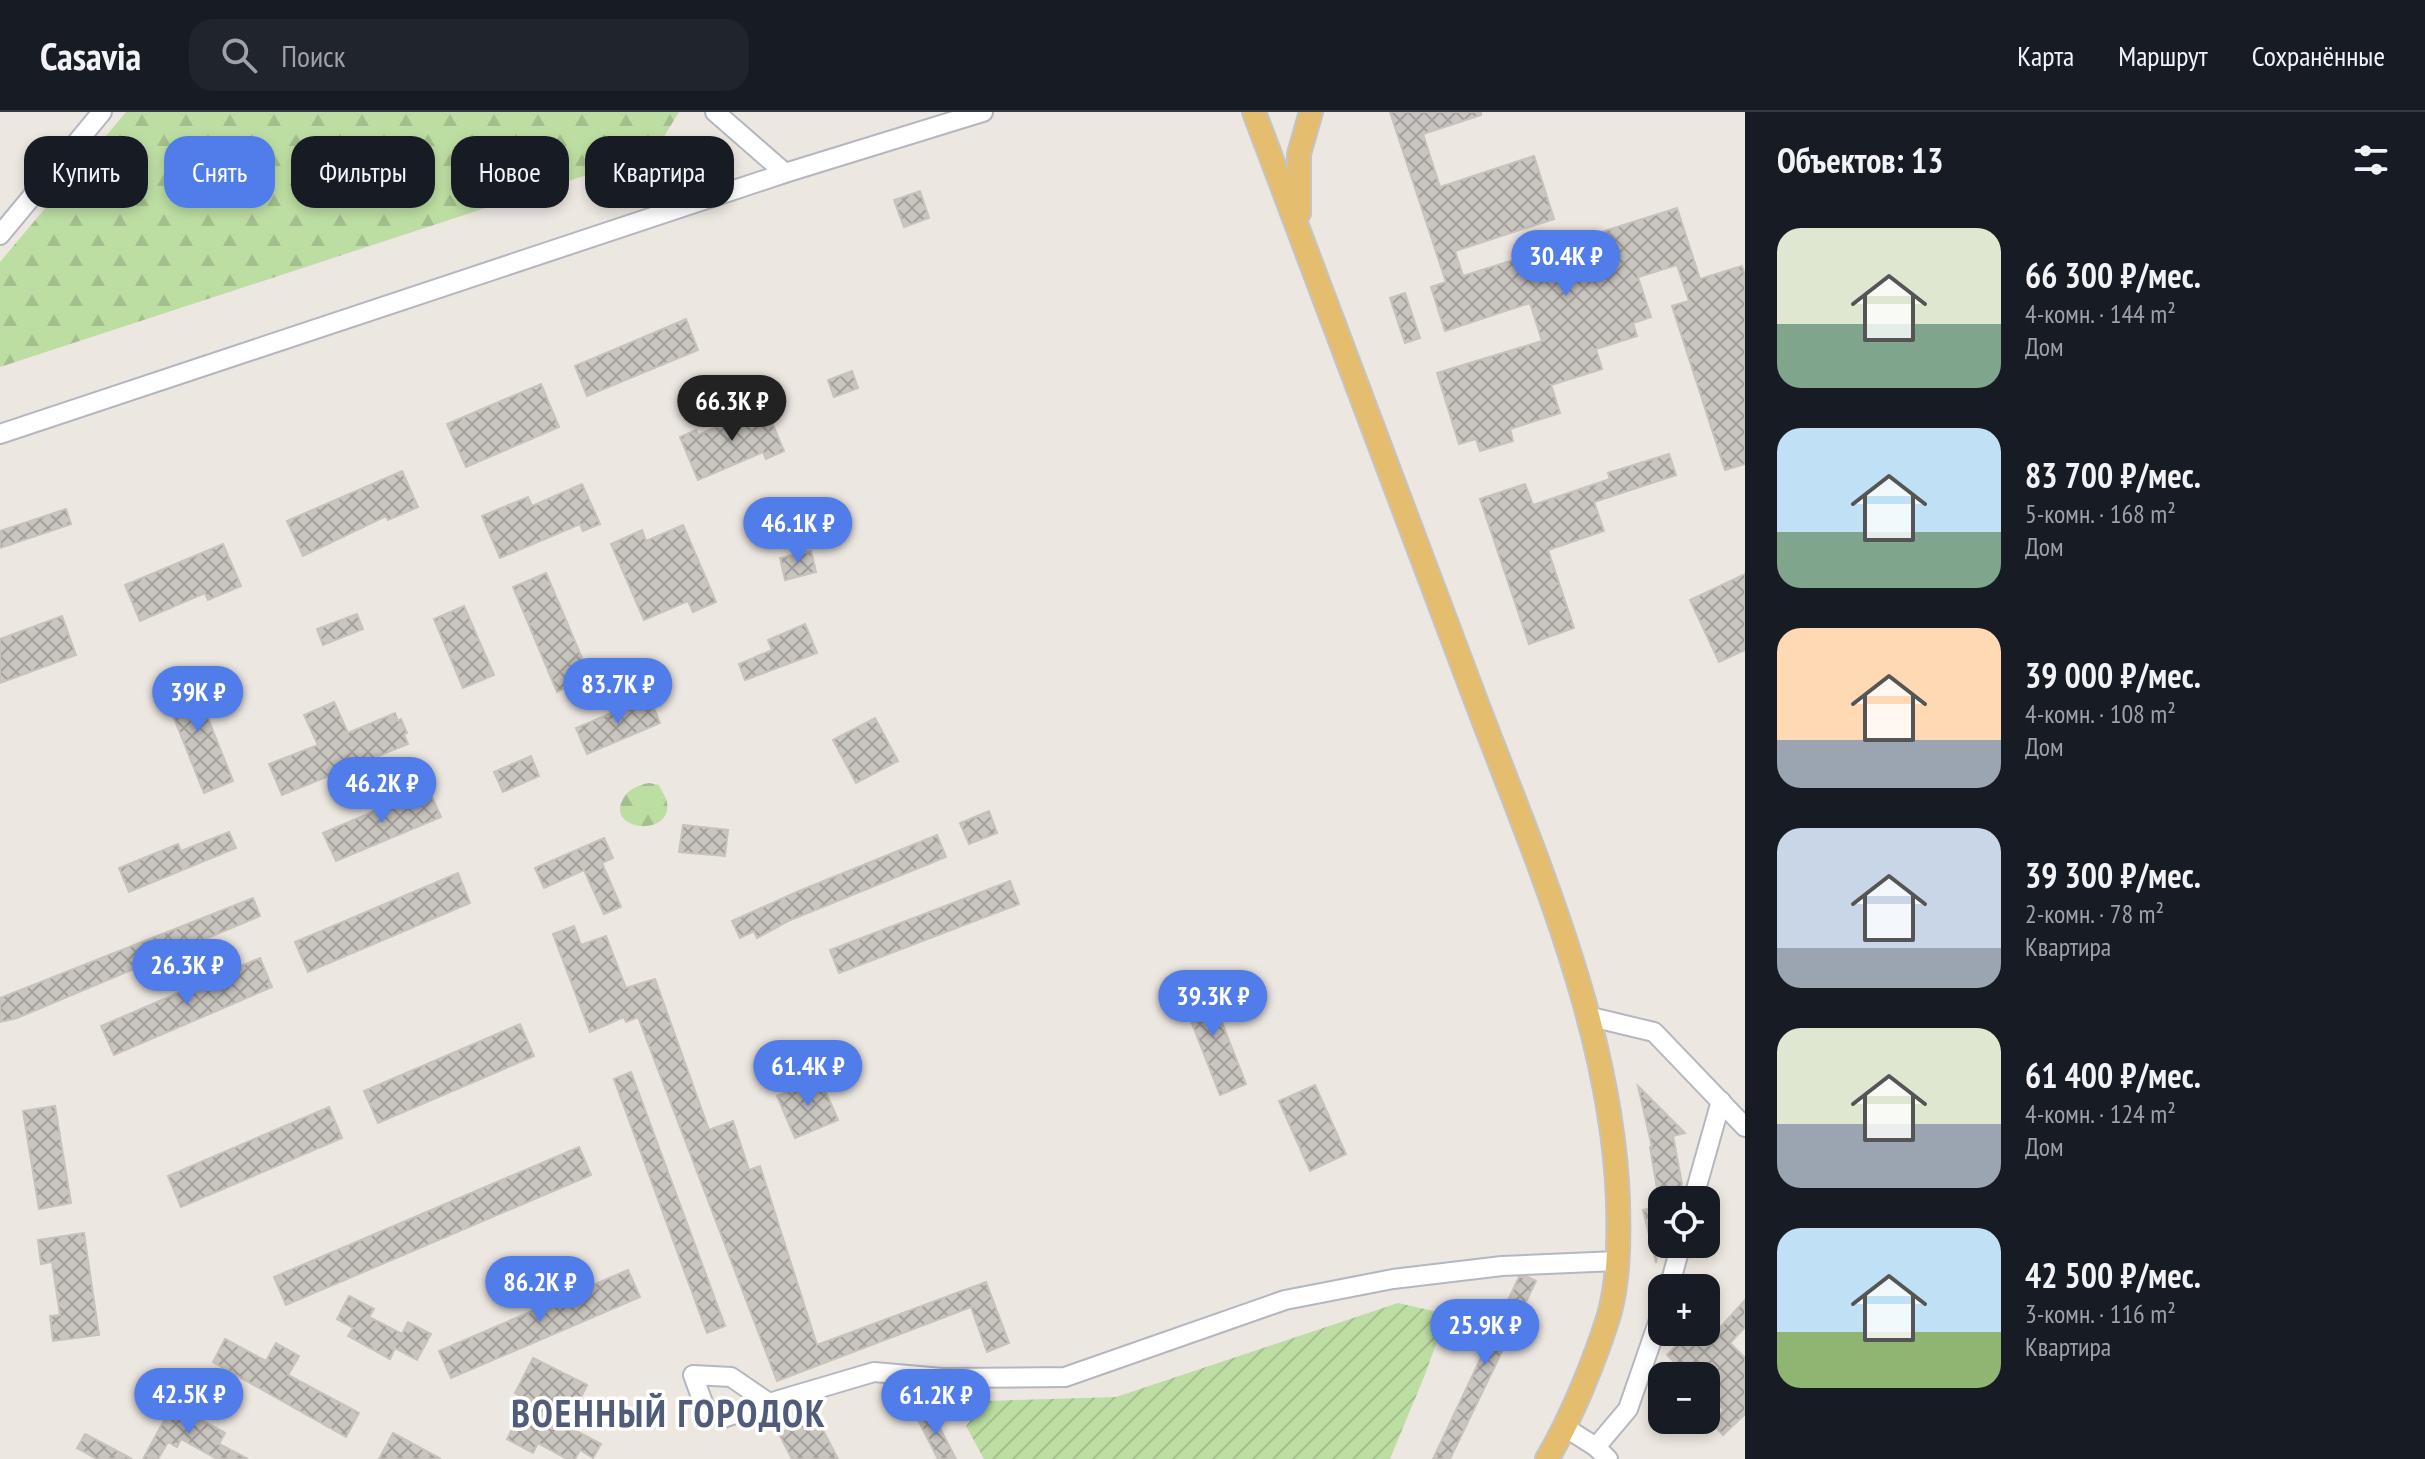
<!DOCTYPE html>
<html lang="ru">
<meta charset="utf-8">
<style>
:root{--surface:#171b24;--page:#20242c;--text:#f1f3f6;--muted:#9ea1a6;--line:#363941;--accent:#517dea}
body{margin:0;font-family:"PT Sans Narrow",sans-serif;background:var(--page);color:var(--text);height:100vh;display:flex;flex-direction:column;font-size:30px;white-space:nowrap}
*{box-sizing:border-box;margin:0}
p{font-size:26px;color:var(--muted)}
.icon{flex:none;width:44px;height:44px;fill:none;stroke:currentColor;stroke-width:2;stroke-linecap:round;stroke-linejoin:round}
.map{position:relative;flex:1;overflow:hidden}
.drawer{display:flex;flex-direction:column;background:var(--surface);width:680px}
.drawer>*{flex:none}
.guide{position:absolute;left:24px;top:24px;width:760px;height:72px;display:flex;gap:16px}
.fabs{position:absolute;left:1648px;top:1074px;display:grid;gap:16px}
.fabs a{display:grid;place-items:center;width:72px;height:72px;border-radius:16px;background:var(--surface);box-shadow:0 4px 12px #0003;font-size:40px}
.price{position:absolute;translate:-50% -68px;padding:0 18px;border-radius:28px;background:var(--accent);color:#fff;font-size:26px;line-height:52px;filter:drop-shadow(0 2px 4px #0008)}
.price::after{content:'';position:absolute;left:50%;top:48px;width:24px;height:18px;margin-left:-12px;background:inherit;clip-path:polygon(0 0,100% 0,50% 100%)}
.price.on{background:#222;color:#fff}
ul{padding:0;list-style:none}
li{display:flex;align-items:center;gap:24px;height:200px;padding:0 32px}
li span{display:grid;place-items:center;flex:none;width:224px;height:160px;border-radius:24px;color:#555}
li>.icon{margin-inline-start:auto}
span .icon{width:96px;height:96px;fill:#fffc;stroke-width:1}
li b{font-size:34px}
h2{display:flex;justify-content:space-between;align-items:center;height:96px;padding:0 32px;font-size:34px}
.chip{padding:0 28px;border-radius:24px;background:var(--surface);box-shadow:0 4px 12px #0003;font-size:28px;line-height:72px}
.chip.on{background:var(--accent);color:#fff}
header{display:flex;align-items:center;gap:48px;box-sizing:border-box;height:112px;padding:0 40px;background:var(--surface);border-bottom:2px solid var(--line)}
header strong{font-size:38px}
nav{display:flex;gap:44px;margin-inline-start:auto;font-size:28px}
.search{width:560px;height:72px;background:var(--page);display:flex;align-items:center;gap:20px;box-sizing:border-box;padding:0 28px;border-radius:24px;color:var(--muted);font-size:30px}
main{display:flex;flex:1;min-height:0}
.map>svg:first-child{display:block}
</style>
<header>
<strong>Casavia</strong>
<div class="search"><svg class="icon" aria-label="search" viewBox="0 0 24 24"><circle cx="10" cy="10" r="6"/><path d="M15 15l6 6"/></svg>Поиск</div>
<nav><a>Карта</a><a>Маршрут</a><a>Сохранённые</a></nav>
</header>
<main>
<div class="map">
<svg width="1745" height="1347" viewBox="0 0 1745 1347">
<defs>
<pattern id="forest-firs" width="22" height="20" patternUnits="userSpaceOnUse" patternTransform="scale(2)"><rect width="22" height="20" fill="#bddea3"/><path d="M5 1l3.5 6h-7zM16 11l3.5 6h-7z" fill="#a3bf8d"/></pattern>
<pattern id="garden-furrows" width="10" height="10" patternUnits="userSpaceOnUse" patternTransform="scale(2)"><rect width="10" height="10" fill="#bddea3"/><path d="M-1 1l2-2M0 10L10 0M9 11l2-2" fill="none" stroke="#a3bf8d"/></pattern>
<pattern id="building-cross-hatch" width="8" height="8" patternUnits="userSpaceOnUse" patternTransform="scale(2)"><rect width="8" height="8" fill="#c9c5bf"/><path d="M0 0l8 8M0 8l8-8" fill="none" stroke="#a4a09c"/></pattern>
</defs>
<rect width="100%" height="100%" fill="#ede7e1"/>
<!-- forest -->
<g fill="url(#forest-firs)">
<path d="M 126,0 L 679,0 L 654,41 L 0,255 L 0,150 Z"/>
<path d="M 649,671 L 659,673 C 661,678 666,685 667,690 C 673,726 605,719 623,687 C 628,677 639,673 649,671 Z"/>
</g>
<!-- garden -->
<path fill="url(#garden-furrows)" d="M 1398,1191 L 1447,1202 L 1424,1265 L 1390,1347 L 984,1347 L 966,1314 L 986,1289 L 1116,1285 Z"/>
<!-- building -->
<g fill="url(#building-cross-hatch)" stroke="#c8c2ba" stroke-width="2">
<path d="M 1390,0 L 1481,0 L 1481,3 L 1423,22 L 1440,75 L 1534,44 L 1554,107 L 1455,139 L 1463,164 L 1677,96 L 1700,167 L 1742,154 L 1745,163 L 1745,352 L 1725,358 L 1672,194 L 1689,189 L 1677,153 L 1638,165 L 1651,205 L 1633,211 L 1637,224 L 1596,237 L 1602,257 L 1551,273 L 1560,301 L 1510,317 L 1513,329 L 1480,339 L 1476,327 L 1459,332 L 1437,261 L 1542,229 L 1530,191 L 1445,219 L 1431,175 L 1446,170 Z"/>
<path d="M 920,79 L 929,106 L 904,115 L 894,88 Z"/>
<path d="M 1405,181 L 1420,226 L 1405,231 L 1390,186 Z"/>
<path d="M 686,207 L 698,238 L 587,284 L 575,254 Z"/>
<path d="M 852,259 L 858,276 L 834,285 L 828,268 Z"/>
<path d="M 541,272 L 559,315 L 466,355 L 447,312 Z"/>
<path d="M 765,294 L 784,339 L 766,347 L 763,340 L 698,368 L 680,325 L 696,318 L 698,323 Z"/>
<path d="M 1669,342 L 1676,363 L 1594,390 L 1604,419 L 1548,438 L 1574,516 L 1529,532 L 1480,387 L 1525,372 L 1533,393 L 1610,367 L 1608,361 Z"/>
<path d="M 402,359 L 418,395 L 388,408 L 386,404 L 303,444 L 287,409 Z"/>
<path d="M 582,372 L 600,412 L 583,419 L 580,412 L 500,446 L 482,404 L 528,385 L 532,394 Z"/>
<path d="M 66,397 L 71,412 L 0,436 L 0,419 Z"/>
<path d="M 683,413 L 716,490 L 693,500 L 688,489 L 644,508 L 611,432 L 642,418 L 646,429 Z"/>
<path d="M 223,432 L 241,474 L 208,488 L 205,481 L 140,509 L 125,473 Z"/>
<path d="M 811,439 L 816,460 L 785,468 L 780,446 Z"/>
<path d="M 546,461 L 590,565 L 557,580 L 513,475 Z"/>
<path d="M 1745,462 L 1745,538 L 1719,550 L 1690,488 Z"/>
<path d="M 464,494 L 494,563 L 463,576 L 434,507 Z"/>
<path d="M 357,502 L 363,517 L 323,533 L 317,517 Z"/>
<path d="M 62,504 L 76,543 L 0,571 L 0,527 Z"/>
<path d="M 805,512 L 817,541 L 745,568 L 739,552 L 772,538 L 768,528 Z"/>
<path d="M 191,564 L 233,669 L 204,681 L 162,576 Z"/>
<path d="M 649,585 L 660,611 L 587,642 L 576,616 Z"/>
<path d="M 334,590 L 348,621 L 395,601 L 398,609 L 401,607 L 407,621 L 404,622 L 408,632 L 282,683 L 269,652 L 318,633 L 304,603 Z"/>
<path d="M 875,606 L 898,649 L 856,671 L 833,628 Z"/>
<path d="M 531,644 L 539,664 L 503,680 L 494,660 Z"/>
<path d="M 428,676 L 441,705 L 336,749 L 323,721 Z"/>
<path d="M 989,699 L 997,721 L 969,732 L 960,711 Z"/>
<path d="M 683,713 L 728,718 L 725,744 L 679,740 Z"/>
<path d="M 229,720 L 236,736 L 129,780 L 119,756 L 178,732 L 181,739 Z"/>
<path d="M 937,723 L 946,745 L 788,809 L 757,826 L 754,819 L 740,826 L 732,809 L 799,779 Z"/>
<path d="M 604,726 L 613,746 L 602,751 L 621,795 L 604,802 L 584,758 L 544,776 L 535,756 Z"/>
<path d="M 458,761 L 470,791 L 308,860 L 295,830 Z"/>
<path d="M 1010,769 L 1019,792 L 839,861 L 830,838 Z"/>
<path d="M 253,786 L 260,804 L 17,906 L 0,910 L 0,886 Z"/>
<path d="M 574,814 L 581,833 L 606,824 L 626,876 L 655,867 L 709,1018 L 733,1009 L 749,1058 L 760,1054 L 817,1233 L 986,1170 L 1009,1231 L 987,1240 L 971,1195 L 777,1269 L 638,905 L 626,910 L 624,905 L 590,920 L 553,822 Z"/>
<path d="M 260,846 L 272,875 L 114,943 L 101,914 Z"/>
<path d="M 1206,870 L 1246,972 L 1220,983 L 1180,881 Z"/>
<path d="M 520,912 L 534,944 L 378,1011 L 364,979 Z"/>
<path d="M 631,960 L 725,1214 L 707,1221 L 614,967 Z"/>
<path d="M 820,966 L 838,1008 L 795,1026 L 777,984 Z"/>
<path d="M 1315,973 L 1346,1042 L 1310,1059 L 1279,989 Z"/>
<path d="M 1638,974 L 1685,1021 L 1673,1024 L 1682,1072 L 1677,1088 L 1659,1088 L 1650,1035 L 1652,1035 Z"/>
<path d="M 55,994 L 71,1091 L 39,1097 L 23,999 Z"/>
<path d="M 329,995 L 342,1026 L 181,1095 L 168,1064 Z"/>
<path d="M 579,1035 L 591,1063 L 286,1193 L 274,1165 Z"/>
<path d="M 1656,1095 L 1661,1117 L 1656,1151 L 1643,1098 Z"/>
<path d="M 84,1121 L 99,1223 L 53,1229 L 50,1204 L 60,1203 L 52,1150 L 41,1152 L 38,1128 Z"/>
<path d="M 628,1158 L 640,1185 L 451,1266 L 439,1239 Z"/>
<path d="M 1519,1165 L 1528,1165 L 1536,1169 L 1450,1347 L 1433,1347 Z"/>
<path d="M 349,1184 L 374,1197 L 369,1205 L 402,1222 L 408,1210 L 431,1222 L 417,1248 L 395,1236 L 390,1247 L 348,1224 L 353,1216 L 337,1207 Z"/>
<path d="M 1745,1188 L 1745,1215 L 1730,1231 L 1745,1246 L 1745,1302 L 1723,1323 L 1711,1310 L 1724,1298 L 1706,1281 L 1706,1264 L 1689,1264 L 1667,1243 L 1689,1220 L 1706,1220 L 1706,1208 L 1717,1219 Z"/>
<path d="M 225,1227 L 266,1249 L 276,1231 L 299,1244 L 288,1263 L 359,1301 L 346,1325 L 213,1250 Z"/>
<path d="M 533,1246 L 587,1273 L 567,1314 L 601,1332 L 593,1346 L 580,1338 L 575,1347 L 567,1347 L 538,1331 L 533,1341 L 507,1327 L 528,1288 L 515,1281 Z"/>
<path d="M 173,1292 L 225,1321 L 219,1332 L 248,1347 L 217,1347 L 181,1327 L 177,1335 L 168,1330 L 158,1347 L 143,1347 Z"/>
<path d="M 811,1295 L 838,1347 L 792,1347 L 779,1322 L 802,1310 L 798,1302 Z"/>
<path d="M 931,1299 L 956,1347 L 938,1347 L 917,1306 Z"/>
<path d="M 393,1321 L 441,1347 L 379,1347 Z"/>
<path d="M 85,1322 L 132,1347 L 97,1347 L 77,1336 Z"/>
</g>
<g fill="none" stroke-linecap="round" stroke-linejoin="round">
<defs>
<g id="minor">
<path d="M 715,0 L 785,61"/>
<path d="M 0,123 L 102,0"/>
<path d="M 0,322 L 785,61 L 983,0"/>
<path d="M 1587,904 L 1654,920 L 1745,1015"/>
<path d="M 1693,1088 L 1721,989"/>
<path d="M 1669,1176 L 1681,1132"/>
<path d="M 769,1291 L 723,1306 L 705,1296 L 693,1263 L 731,1265 L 769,1291 L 874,1260 L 942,1266 L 1065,1265 L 1285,1188 L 1393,1167 L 1502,1154 L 1617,1149"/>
<path d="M 1566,1316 L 1596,1335 L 1608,1347"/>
<path d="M 1596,1335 L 1628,1297 L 1662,1199"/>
</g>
<g id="major">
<path d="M 1254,0 C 1327,197 1402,393 1476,589 C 1536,747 1612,918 1618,1089 C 1619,1126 1619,1167 1609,1203 C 1595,1248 1571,1307 1547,1347"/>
<path d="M 1299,101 L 1299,42 L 1311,0"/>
</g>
</defs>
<!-- minor casing -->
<use href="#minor" stroke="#b4b7bf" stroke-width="22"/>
<!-- major casing -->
<use href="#major" stroke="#c4c4c4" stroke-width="26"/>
<!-- minor -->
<use href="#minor" stroke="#fff" stroke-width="18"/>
<!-- major -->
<use href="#major" stroke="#e5bd6e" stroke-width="22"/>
</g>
<g text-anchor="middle" stroke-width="7" stroke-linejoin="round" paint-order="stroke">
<!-- district labels -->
<g font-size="38" font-weight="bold" letter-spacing="2" fill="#515c7a" stroke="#fff">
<text x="669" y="1315">ВОЕННЫЙ ГОРОДОК</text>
</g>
</g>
</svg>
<div class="fabs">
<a><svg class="icon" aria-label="locate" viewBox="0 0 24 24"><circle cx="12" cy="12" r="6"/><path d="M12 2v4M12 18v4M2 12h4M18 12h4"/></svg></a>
<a>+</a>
<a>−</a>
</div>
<b class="price" style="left:1566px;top:186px">30.4K ₽</b>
<b class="price on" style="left:732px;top:331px">66.3K ₽</b>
<b class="price" style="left:798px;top:453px">46.1K ₽</b>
<b class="price" style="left:618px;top:614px">83.7K ₽</b>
<b class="price" style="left:198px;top:622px">39K ₽</b>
<b class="price" style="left:382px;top:713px">46.2K ₽</b>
<b class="price" style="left:187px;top:895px">26.3K ₽</b>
<b class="price" style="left:1213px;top:926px">39.3K ₽</b>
<b class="price" style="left:808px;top:996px">61.4K ₽</b>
<b class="price" style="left:540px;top:1212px">86.2K ₽</b>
<b class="price" style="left:1485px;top:1255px">25.9K ₽</b>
<b class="price" style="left:189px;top:1324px">42.5K ₽</b>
<b class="price" style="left:936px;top:1325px">61.2K ₽</b>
<div class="guide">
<a class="chip">Купить</a>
<a class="chip on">Снять</a>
<a class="chip">Фильтры</a>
<a class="chip">Новое</a>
<a class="chip">Квартира</a>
</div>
</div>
<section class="drawer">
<h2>Объектов: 13<svg class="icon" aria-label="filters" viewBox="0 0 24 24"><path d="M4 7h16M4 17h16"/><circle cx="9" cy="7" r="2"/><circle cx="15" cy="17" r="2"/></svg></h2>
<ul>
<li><span style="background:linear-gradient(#dfe7d0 60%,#7fa58c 0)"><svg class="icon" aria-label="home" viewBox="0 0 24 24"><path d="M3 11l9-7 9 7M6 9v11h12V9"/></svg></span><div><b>66 300 ₽/мес.</b><p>4-комн. · 144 m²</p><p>Дом</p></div></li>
<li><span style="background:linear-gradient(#bfe0f5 65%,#7fa58c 0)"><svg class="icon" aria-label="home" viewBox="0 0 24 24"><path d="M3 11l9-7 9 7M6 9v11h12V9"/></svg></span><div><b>83 700 ₽/мес.</b><p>5-комн. · 168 m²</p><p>Дом</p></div></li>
<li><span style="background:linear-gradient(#ffd9b3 70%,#9aa5b1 0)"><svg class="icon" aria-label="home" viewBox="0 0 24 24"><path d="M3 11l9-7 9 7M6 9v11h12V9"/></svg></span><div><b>39 000 ₽/мес.</b><p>4-комн. · 108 m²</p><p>Дом</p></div></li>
<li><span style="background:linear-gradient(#c9d6e8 75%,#9aa5b1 0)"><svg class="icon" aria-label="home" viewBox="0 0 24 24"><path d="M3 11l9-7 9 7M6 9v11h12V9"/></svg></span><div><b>39 300 ₽/мес.</b><p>2-комн. · 78 m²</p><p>Квартира</p></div></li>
<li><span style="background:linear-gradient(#dfe7d0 60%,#9aa5b1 0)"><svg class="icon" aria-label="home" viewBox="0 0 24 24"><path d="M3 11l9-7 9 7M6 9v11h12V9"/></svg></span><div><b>61 400 ₽/мес.</b><p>4-комн. · 124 m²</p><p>Дом</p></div></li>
<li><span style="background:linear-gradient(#bfe0f5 65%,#8fb573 0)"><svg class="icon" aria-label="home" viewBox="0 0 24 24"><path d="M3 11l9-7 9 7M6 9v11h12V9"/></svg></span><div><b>42 500 ₽/мес.</b><p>3-комн. · 116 m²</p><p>Квартира</p></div></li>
</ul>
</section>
</main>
